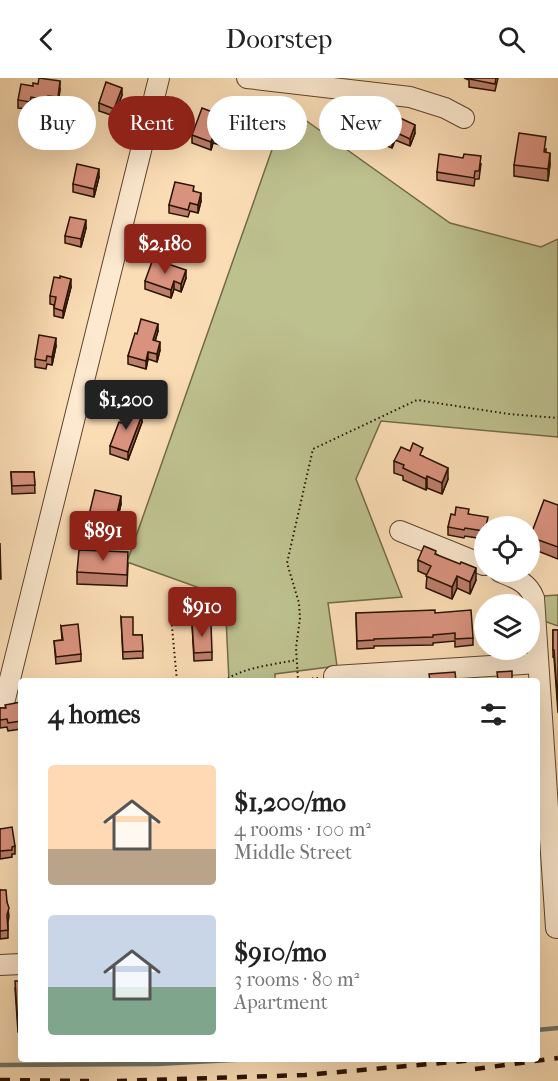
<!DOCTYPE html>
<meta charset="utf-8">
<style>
:root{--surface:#fff;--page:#f6f6f6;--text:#222;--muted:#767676;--accent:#8f2418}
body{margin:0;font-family:"IM FELL French Canon",serif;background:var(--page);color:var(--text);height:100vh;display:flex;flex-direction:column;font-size:22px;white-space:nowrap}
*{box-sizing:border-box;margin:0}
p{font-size:20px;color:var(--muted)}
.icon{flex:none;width:33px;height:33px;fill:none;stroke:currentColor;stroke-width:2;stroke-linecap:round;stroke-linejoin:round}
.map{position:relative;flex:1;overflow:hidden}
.details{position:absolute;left:18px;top:600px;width:522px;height:384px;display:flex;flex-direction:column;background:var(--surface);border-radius:6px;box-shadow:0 6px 24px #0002}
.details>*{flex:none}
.banner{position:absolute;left:18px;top:18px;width:522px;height:54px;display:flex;gap:12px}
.controls{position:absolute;left:474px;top:438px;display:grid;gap:12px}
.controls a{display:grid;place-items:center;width:66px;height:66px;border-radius:50%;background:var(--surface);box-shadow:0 6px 24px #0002;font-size:30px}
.price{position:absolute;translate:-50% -51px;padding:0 14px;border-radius:6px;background:var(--accent);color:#fff;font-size:20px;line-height:39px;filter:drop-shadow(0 2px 3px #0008)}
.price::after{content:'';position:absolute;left:50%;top:36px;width:18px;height:14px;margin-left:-9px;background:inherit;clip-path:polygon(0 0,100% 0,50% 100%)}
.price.active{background:#222;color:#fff}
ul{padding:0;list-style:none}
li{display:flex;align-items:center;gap:18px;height:150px;padding:0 30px}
li span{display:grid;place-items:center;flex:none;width:168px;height:120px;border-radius:6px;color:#555}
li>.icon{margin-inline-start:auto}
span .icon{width:72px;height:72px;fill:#fffc;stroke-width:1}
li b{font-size:26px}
h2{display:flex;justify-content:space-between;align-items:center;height:72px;padding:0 30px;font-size:26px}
.tag{padding:0 21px;border-radius:27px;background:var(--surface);box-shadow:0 6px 24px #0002;font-size:21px;line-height:54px}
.tag.active{background:var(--accent);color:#fff}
header{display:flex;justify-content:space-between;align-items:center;height:78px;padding:0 30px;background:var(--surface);font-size:27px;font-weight:600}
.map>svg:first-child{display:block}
</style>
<header><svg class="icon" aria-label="back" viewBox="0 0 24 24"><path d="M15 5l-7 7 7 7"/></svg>Doorstep<svg class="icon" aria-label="search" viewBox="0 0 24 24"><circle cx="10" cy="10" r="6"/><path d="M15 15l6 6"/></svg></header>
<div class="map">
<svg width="558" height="1003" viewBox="0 0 558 1003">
<rect width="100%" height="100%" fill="#fbddb5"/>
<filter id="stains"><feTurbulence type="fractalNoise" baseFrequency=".00333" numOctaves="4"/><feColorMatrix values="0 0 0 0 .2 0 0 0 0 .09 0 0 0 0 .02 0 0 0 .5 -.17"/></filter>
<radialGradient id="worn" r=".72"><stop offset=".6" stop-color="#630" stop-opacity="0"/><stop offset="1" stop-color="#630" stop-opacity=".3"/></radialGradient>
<!-- green -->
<g fill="#bdc18e" stroke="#736a47" stroke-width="1.5">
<path d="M 287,29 L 450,145 L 541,169 L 558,161 L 558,359 L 381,343 L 356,401 L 402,519 L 328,525 L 337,588 L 275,596 L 275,603 L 229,603 L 225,519 L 127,484 Z"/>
<path d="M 558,517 L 558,548 L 544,543 L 543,518 Z"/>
</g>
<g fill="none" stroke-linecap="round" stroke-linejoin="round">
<!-- stream -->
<g stroke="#70776a" stroke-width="4.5">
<path d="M 537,952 L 558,950"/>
<path d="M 0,987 L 157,986 L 251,981"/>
</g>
<defs>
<g id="minor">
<path d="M 247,0 L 410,19 L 445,30 L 464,40"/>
<path d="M 400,453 L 484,487"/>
<path d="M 500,494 C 515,500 528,504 534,520 L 556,850"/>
<path d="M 334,598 L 538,585"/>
<path d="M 5,621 L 159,0"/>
<path d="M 0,887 L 21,886"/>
</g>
</defs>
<!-- minor casing -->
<use href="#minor" stroke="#5e452d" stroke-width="22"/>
<!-- path -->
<g stroke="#291200" stroke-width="2" stroke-dasharray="1.5 3" stroke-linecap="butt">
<path d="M 171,538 L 177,603"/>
<path d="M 318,600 L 298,602 L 296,570 L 300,540 L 299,525 L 287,485 L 313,371 L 417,322 L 509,336 L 558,340"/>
<path d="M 224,603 C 244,589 272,587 296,582"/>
</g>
<!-- minor -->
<use href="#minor" stroke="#fce9cf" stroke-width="20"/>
<!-- rail -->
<g stroke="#291200" stroke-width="4.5" stroke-dasharray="10 10" stroke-linecap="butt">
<path d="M 475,991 L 558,980"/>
<path d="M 0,1002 L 89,1003"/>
<path d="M 117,1003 L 305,997 L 487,981"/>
</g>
</g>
<!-- wall -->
<g fill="#bb7e6c" stroke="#291200" stroke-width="1.5">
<path d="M 464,0 L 498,0 L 495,13 L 469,9 L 469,2 Z"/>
<path d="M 60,11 L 58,27 L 48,26 L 47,30 L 31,27 L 30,31 L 18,30 L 18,22 Z"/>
<path d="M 122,17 L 114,38 L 99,33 L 99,25 Z"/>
<path d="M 396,43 L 415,55 L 410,68 L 395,62 L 392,70 L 372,62 L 372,54 Z"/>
<path d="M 228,47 L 221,67 L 213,65 L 211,72 L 192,65 L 192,57 Z"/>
<path d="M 546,71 L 546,74 L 550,86 L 548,103 L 514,98 L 514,87 Z"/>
<path d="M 481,86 L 479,101 L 475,101 L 474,108 L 437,102 L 437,94 Z"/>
<path d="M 99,99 L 94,119 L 73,114 L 73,106 Z"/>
<path d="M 194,113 L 201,123 L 198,135 L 190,133 L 188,139 L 169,135 L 169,127 Z"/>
<path d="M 86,150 L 81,169 L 65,165 L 65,158 Z"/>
<path d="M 186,200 L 181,214 L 174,211 L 171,220 L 145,211 L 145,203 Z"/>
<path d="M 71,209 L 63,240 L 54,238 L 54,227 L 50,226 L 50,218 Z"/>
<path d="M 158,253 L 155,263 L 160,272 L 157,284 L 148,281 L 146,291 L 128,286 L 128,278 L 137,256 Z"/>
<path d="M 56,268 L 52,287 L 47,286 L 46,291 L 35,289 L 35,281 Z"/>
<path d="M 142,344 L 128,382 L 110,376 L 110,368 L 121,345 Z"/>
<path d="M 423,378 L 448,401 L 442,416 L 427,410 L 426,412 L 403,402 L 403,398 L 394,395 L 394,383 Z"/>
<path d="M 11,394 L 34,394 L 35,415 L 12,416 Z"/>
<path d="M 121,426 L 116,447 L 109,446 L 106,457 L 87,453 L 87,445 Z"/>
<path d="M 558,427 L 558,481 L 530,470 L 530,459 Z"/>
<path d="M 469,436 L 488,446 L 484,448 L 484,461 L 465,458 L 464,460 L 448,457 L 448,449 L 455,437 Z"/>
<path d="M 436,476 L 476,502 L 470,516 L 457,510 L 452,521 L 426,510 L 427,497 L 418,493 L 418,482 Z"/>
<path d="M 128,486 L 127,508 L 77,506 L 77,494 Z"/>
<path d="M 356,535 L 435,535 L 473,560 L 473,567 L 455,569 L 455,563 L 433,565 L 433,567 L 374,568 L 374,570 L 357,571 Z"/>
<path d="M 121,539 L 133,557 L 142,557 L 143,580 L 123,581 Z"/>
<path d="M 192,545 L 203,547 L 212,574 L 212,582 L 194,583 Z"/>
<path d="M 61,548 L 81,576 L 81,583 L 56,586 L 54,563 L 62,562 Z"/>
<path d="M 553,552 L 558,552 L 558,635 L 554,579 L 553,579 Z"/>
<path d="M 21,624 L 21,651 L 8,653 L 7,649 L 0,650 L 0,630 L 5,630 Z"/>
<path d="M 0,751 L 15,768 L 15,776 L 12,776 L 12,779 L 0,781 Z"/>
<path d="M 0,812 L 7,824 L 9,838 L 8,844 L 8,860 L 0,861 Z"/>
<path d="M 21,903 L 21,954 L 18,954 L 15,910 Z"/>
</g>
<!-- shaded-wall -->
<g fill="#986658" stroke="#291200" stroke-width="1.5">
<path d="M 60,3 L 60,11 L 58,27 L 58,19 Z"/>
<path d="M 122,10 L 122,17 L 114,38 L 114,31 Z"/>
<path d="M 228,40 L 228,47 L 221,67 L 221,60 Z"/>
<path d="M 415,47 L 415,55 L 410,68 L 410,61 Z"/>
<path d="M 395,54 L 395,62 L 392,70 L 392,62 Z"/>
<path d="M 213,57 L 213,65 L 211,72 L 211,64 Z"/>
<path d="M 550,75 L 550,86 L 548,103 L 548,91 Z"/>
<path d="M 99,91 L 99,99 L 94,119 L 94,111 Z"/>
<path d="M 201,115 L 201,123 L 198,135 L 198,127 Z"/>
<path d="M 86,142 L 86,150 L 81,169 L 81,161 Z"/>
<path d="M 186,192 L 186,200 L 181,214 L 181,206 Z"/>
<path d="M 71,201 L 71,209 L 63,240 L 63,233 Z"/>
<path d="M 174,203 L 174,211 L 171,220 L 171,212 Z"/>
<path d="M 158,246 L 158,253 L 153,270 L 153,262 Z"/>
<path d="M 56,260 L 56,268 L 52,287 L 52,279 Z"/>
<path d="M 160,264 L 160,272 L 157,284 L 157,276 Z"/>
<path d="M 148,274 L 148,281 L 146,291 L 146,283 Z"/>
<path d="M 142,337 L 142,344 L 128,382 L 128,374 Z"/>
<path d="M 448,390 L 448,401 L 442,416 L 442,405 Z"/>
<path d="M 427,398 L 427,410 L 426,412 L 426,401 Z"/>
<path d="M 121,418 L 121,426 L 116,447 L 116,440 Z"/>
<path d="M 109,438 L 109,446 L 106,457 L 106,450 Z"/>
<path d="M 476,490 L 476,502 L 470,516 L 470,504 Z"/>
<path d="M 457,498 L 457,510 L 452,521 L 452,509 Z"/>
</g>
<!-- building -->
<g fill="#d9927e" stroke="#291200" stroke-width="1.5">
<path d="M 39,0 L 60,3 L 58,19 L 48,18 L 47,22 L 31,19 L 30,24 L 18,22 L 21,6 L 33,8 L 33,5 L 38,6 Z"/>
<path d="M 469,0 L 496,0 L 495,6 L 469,1 Z"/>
<path d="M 106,4 L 122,10 L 114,31 L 99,25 Z"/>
<path d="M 202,30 L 228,40 L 221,60 L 213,57 L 211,64 L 192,57 Z"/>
<path d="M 379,36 L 396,43 L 398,39 L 415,47 L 410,61 L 395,54 L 392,62 L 372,54 Z"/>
<path d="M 519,55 L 546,59 L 544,74 L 550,75 L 548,91 L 514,87 Z"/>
<path d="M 439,76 L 463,80 L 464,76 L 481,78 L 479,93 L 475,93 L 474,100 L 437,94 Z"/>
<path d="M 77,86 L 99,91 L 94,111 L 73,106 Z"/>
<path d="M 175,104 L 194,108 L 193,113 L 201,115 L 198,127 L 190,125 L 188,132 L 169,127 Z"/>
<path d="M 70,139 L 86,142 L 81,161 L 65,158 Z"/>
<path d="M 153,181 L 186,192 L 181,206 L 174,203 L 171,212 L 145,203 Z"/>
<path d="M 60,198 L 71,201 L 63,233 L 54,230 L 56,219 L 50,218 L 54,199 L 60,200 Z"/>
<path d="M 141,241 L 158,246 L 153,262 L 160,264 L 157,276 L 148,274 L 146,283 L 128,278 L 135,255 L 137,256 Z"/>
<path d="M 39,257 L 56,260 L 52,279 L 47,278 L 46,283 L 35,281 Z"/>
<path d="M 126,331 L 142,337 L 128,374 L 110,368 L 119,344 L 121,345 Z"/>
<path d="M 413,365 L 423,370 L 420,377 L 448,390 L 442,405 L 427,398 L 426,401 L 403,390 L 404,387 L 394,383 L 401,369 L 410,373 Z"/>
<path d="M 11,394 L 34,394 L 35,407 L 12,408 Z"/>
<path d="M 95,412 L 121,418 L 116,440 L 109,438 L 106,450 L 87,445 Z"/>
<path d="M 544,422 L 558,427 L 558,469 L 530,459 Z"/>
<path d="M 456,429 L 469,431 L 468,436 L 488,439 L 486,448 L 484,448 L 484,453 L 465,450 L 464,452 L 448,449 L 451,436 L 455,437 Z"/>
<path d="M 488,445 L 500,447 L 500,448 L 487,448 Z"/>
<path d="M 0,465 L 1,501 L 0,501 Z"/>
<path d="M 424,468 L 436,473 L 435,476 L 460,486 L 461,484 L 476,490 L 470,504 L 457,498 L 452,509 L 426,498 L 431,488 L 418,482 Z"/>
<path d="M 79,472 L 128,474 L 127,497 L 77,494 Z"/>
<path d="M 435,532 L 435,535 L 471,532 L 473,560 L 455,561 L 455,555 L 433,557 L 433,559 L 374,561 L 374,562 L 357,563 L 356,535 Z"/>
<path d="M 121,539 L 133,539 L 133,557 L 142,557 L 143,573 L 123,574 Z"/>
<path d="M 203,544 L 203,547 L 211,547 L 212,574 L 194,575 L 192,545 Z"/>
<path d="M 78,546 L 81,576 L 56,579 L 54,563 L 63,562 L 61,548 Z"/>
<path d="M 553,552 L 558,552 L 558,628 L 554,572 L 553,572 Z"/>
<path d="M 512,593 L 512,603 L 498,603 L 497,594 Z"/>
<path d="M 455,594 L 456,603 L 430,603 L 429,596 Z"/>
<path d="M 21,624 L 21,643 L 8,645 L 7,641 L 0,642 L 0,630 L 6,630 L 5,627 Z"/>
<path d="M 12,749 L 15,768 L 12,769 L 12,772 L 0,773 L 0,751 Z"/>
<path d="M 0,812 L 6,812 L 7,824 L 9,830 L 7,837 L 8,852 L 0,853 Z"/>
<path d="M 15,903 L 21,903 L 21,947 L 18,947 Z"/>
</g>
<rect width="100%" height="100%" filter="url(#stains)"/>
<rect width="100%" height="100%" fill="url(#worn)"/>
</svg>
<div class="controls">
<a><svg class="icon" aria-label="locate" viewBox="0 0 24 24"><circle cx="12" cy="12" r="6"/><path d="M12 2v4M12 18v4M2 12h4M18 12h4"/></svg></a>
<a><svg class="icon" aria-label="layers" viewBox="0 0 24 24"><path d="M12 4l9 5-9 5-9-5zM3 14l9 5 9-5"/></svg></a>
</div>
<b class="price" style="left:165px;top:197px">$2,180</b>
<b class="price active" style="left:126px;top:353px">$1,200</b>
<b class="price" style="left:103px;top:484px">$891</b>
<b class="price" style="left:202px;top:560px">$910</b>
<div class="banner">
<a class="tag">Buy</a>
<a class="tag active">Rent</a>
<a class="tag">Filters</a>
<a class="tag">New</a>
</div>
<section class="details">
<h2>4 homes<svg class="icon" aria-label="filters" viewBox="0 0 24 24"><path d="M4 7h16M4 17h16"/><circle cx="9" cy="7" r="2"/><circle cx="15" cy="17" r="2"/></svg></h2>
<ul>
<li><span style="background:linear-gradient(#ffd9b3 70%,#b9a48a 0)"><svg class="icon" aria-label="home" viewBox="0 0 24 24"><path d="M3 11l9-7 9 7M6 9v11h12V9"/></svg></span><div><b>$1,200/mo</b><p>4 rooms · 100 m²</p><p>Middle Street</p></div></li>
<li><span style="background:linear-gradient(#c9d6e8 60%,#7fa58c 0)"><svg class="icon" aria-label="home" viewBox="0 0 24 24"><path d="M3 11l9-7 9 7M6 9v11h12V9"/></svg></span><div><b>$910/mo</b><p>3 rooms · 80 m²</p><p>Apartment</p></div></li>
</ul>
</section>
</div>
